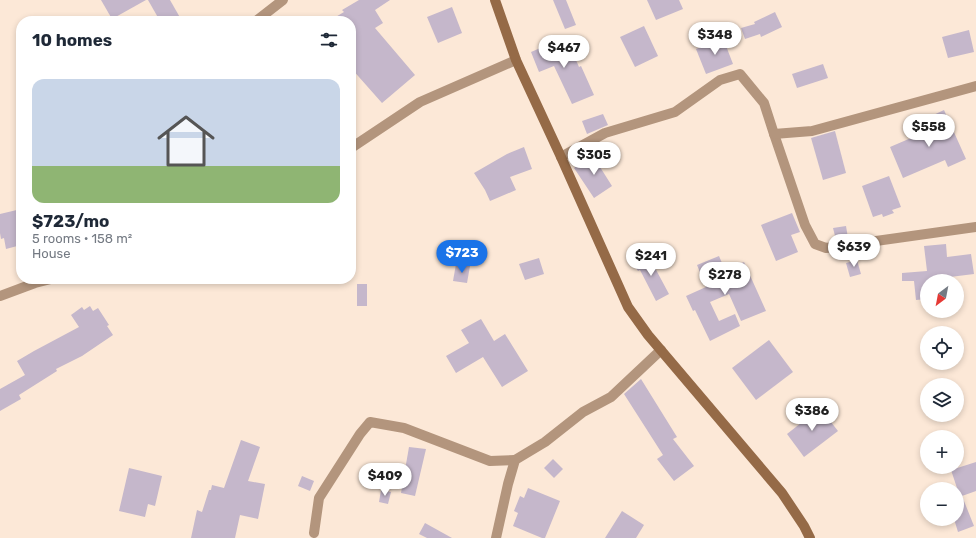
<!DOCTYPE html>
<meta charset="utf-8">
<style>
:root{--surface:#fff;--page:#f6f6f7;--text:#1f2937;--muted:#747a83;--accent:#1a73e8}
body{margin:0;font-family:Rubik,sans-serif;background:var(--page);color:var(--text);height:100vh;display:flex;flex-direction:column;font-size:15px;white-space:nowrap}
*{box-sizing:border-box;margin:0}
p{font-size:13px;color:var(--muted)}
.icon{flex:none;width:22px;height:22px;fill:none;stroke:currentColor;stroke-width:2;stroke-linecap:round;stroke-linejoin:round}
.map{position:relative;flex:1;overflow:hidden}
.sheet{position:absolute;left:16px;top:16px;width:340px;height:268px;display:flex;flex-direction:column;background:var(--surface);border-radius:16px;box-shadow:0 2px 6px #0003}
.sheet>*{flex:none}
.needle{width:26px;rotate:212deg}
.tools{position:absolute;left:920px;top:274px;display:grid;gap:8px}
.tools a{display:grid;place-items:center;width:44px;height:44px;border-radius:50%;background:var(--surface);box-shadow:0 2px 6px #0003;font-size:20px}
.price{position:absolute;translate:-50% -34px;padding:0 9px;border-radius:14px;background:#fff;color:#222;font-size:13px;line-height:26px;filter:drop-shadow(0 1px 2px #0008)}
.price::after{content:'';position:absolute;left:50%;top:24px;width:12px;height:9px;margin-left:-6px;background:inherit;clip-path:polygon(0 0,100% 0,50% 100%)}
.price.selected{background:var(--accent);color:#fff}
ul{padding:0;list-style:none}
li{display:grid;align-content:center;gap:8px;height:212px;padding:0 16px}
li span{display:grid;place-items:center;height:124px;border-radius:12px;color:#555}
li>.icon{margin-inline-start:auto}
span .icon{width:72px;height:72px;fill:#fffc;stroke-width:1}
li b{font-size:17px}
h2{display:flex;justify-content:space-between;align-items:center;height:48px;padding:0 16px;font-size:17px}
.map>svg:first-child{display:block}
</style>
<div class="map">
<svg width="976" height="538" viewBox="0 0 976 538">
<rect width="100%" height="100%" fill="#fce8d7"/>
<!-- building -->
<g fill="#c5b7cb">
<path d="M 101,0 L 146,0 L 112,19 Z"/>
<path d="M 148,0 L 170,0 L 182,21 L 160,21 Z"/>
<path d="M 359,0 L 390,0 L 375,10 L 383,23 L 375,28 L 415,75 L 382,103 L 351,68 L 351,21 L 329,21 L 344,12 L 342,10 Z"/>
<path d="M 553,0 L 566,0 L 576,25 L 565,29 Z"/>
<path d="M 647,0 L 679,0 L 683,9 L 656,20 Z"/>
<path d="M 452,7 L 462,33 L 438,43 L 427,17 Z"/>
<path d="M 775,12 L 782,27 L 761,37 L 760,34 L 745,39 L 741,28 L 755,24 L 754,22 Z"/>
<path d="M 644,26 L 658,56 L 635,67 L 620,37 Z"/>
<path d="M 969,30 L 974,52 L 948,58 L 942,37 Z"/>
<path d="M 566,37 L 579,67 L 581,66 L 594,95 L 572,104 L 554,66 L 539,72 L 531,52 Z"/>
<path d="M 723,38 L 733,64 L 706,74 L 696,49 Z"/>
<path d="M 823,64 L 828,78 L 797,88 L 792,74 Z"/>
<path d="M 944,110 L 966,159 L 948,167 L 945,160 L 903,178 L 890,147 L 932,129 L 927,118 Z"/>
<path d="M 603,114 L 608,125 L 587,134 L 582,121 Z"/>
<path d="M 835,131 L 846,173 L 823,180 L 811,138 Z"/>
<path d="M 524,147 L 532,169 L 510,177 L 516,190 L 490,201 L 485,190 L 474,173 L 507,154 Z"/>
<path d="M 597,154 L 604,164 L 600,167 L 612,186 L 594,198 L 574,168 Z"/>
<path d="M 889,176 L 901,207 L 892,210 L 894,213 L 883,217 L 882,214 L 873,217 L 862,186 Z"/>
<path d="M 21,209 L 21,245 L 6,249 L 4,238 L 1,239 L 0,233 L 0,214 Z"/>
<path d="M 792,213 L 800,232 L 791,235 L 798,252 L 776,261 L 761,225 Z"/>
<path d="M 846,226 L 848,238 L 836,240 L 833,228 Z"/>
<path d="M 946,244 L 947,257 L 971,254 L 974,274 L 950,277 L 950,281 L 927,281 L 927,299 L 916,300 L 914,281 L 902,281 L 902,273 L 927,271 L 924,246 Z"/>
<path d="M 871,248 L 873,256 L 861,258 L 859,250 Z"/>
<path d="M 647,253 L 669,294 L 656,301 L 640,270 L 638,271 L 632,262 Z"/>
<path d="M 719,256 L 725,270 L 744,262 L 766,311 L 741,321 L 729,294 L 710,302 L 719,321 L 735,314 L 740,326 L 710,341 L 695,310 L 693,311 L 686,296 L 706,287 L 697,265 Z"/>
<path d="M 539,258 L 544,274 L 525,280 L 519,264 Z"/>
<path d="M 857,260 L 861,274 L 850,277 L 846,263 Z"/>
<path d="M 456,264 L 470,266 L 467,283 L 453,281 Z"/>
<rect x="357" y="284" width="10" height="22"/>
<path d="M 90,306 L 93,311 L 98,308 L 109,325 L 107,326 L 113,335 L 82,356 L 56,369 L 57,371 L 19,395 L 21,399 L 0,411 L 0,389 L 25,375 L 17,361 L 34,351 L 79,327 L 71,315 L 82,307 L 84,310 Z"/>
<path d="M 481,319 L 494,341 L 505,334 L 528,371 L 502,387 L 483,357 L 456,373 L 446,356 L 469,343 L 461,330 Z"/>
<path d="M 769,340 L 793,372 L 756,400 L 732,368 Z"/>
<path d="M 641,379 L 677,437 L 673,439 L 694,466 L 674,481 L 657,459 L 663,455 L 624,394 Z"/>
<path d="M 820,408 L 838,431 L 804,457 L 787,434 Z"/>
<path d="M 241,440 L 260,447 L 248,481 L 265,484 L 258,519 L 240,515 L 235,538 L 191,538 L 197,510 L 202,512 L 209,490 L 211,490 L 212,485 L 224,488 Z"/>
<path d="M 409,447 L 426,449 L 415,496 L 401,493 Z"/>
<path d="M 553,459 L 563,469 L 554,478 L 544,468 Z"/>
<path d="M 976,462 L 976,491 L 962,496 L 974,526 L 958,532 L 954,519 L 957,519 L 957,488 L 951,470 Z"/>
<path d="M 129,468 L 162,476 L 155,506 L 148,504 L 145,517 L 119,511 Z"/>
<path d="M 302,476 L 314,481 L 310,491 L 298,486 Z"/>
<path d="M 528,488 L 560,501 L 545,538 L 542,538 L 513,526 L 518,513 L 514,511 L 520,496 L 524,498 Z"/>
<path d="M 381,490 L 391,492 L 388,504 L 379,502 Z"/>
<path d="M 622,511 L 644,525 L 636,538 L 605,538 Z"/>
<path d="M 425,523 L 452,538 L 427,538 L 419,534 Z"/>
</g>
<g fill="none" stroke-linecap="round" stroke-linejoin="round">
<!-- street -->
<g stroke="#b3957d" stroke-width="10">
<path d="M 256,21 L 283,0"/>
<path d="M 774,134 L 805,225 L 815,244 L 826,248 L 976,227"/>
<path d="M 351,148 L 420,102 L 516,60"/>
<path d="M 561,157 L 605,133 L 675,112 L 720,80 L 740,74 L 764,103 L 774,134 L 812,131 L 976,86"/>
<path d="M 0,296 L 35,283 L 51,279"/>
<path d="M 314,533 L 319,498 L 360,434 L 370,422 L 404,428 L 490,461 L 515,460"/>
<path d="M 496,538 L 508,484 L 515,460 L 545,442 L 583,412 L 611,397 L 661,350"/>
</g>
<!-- secondary -->
<path stroke="#956a47" stroke-width="10" d="M 495,0 L 516,60 L 561,157 L 628,307 L 648,335 L 782,493 L 804,526 L 810,538"/>
</g>
</svg>
<div class="tools">
<a><svg class="needle" viewBox="-14 -14 28 28"><path d="M0-13l5 13h-10z" fill="#e53935"/><path d="M0 13l5-13h-10z" fill="#747a83"/></svg></a>
<a><svg class="icon" aria-label="locate" viewBox="0 0 24 24"><circle cx="12" cy="12" r="6"/><path d="M12 2v4M12 18v4M2 12h4M18 12h4"/></svg></a>
<a><svg class="icon" aria-label="layers" viewBox="0 0 24 24"><path d="M12 4l9 5-9 5-9-5zM3 14l9 5 9-5"/></svg></a>
<a>+</a>
<a>−</a>
</div>
<b class="price" style="left:715px;top:56px">$348</b>
<b class="price" style="left:564px;top:69px">$467</b>
<b class="price" style="left:929px;top:148px">$558</b>
<b class="price" style="left:594px;top:176px">$305</b>
<b class="price" style="left:854px;top:268px">$639</b>
<b class="price selected" style="left:462px;top:274px">$723</b>
<b class="price" style="left:651px;top:277px">$241</b>
<b class="price" style="left:725px;top:296px">$278</b>
<b class="price" style="left:812px;top:432px">$386</b>
<b class="price" style="left:385px;top:497px">$409</b>
<section class="sheet">
<h2>10 homes<svg class="icon" aria-label="filters" viewBox="0 0 24 24"><path d="M4 7h16M4 17h16"/><circle cx="9" cy="7" r="2"/><circle cx="15" cy="17" r="2"/></svg></h2>
<ul>
<li><span style="background:linear-gradient(#c9d6e8 70%,#8fb573 0)"><svg class="icon" aria-label="home" viewBox="0 0 24 24"><path d="M3 11l9-7 9 7M6 9v11h12V9"/></svg></span><div><b>$723/mo</b><p>5 rooms · 158 m²</p><p>House</p></div></li>
</ul>
</section>
</div>
